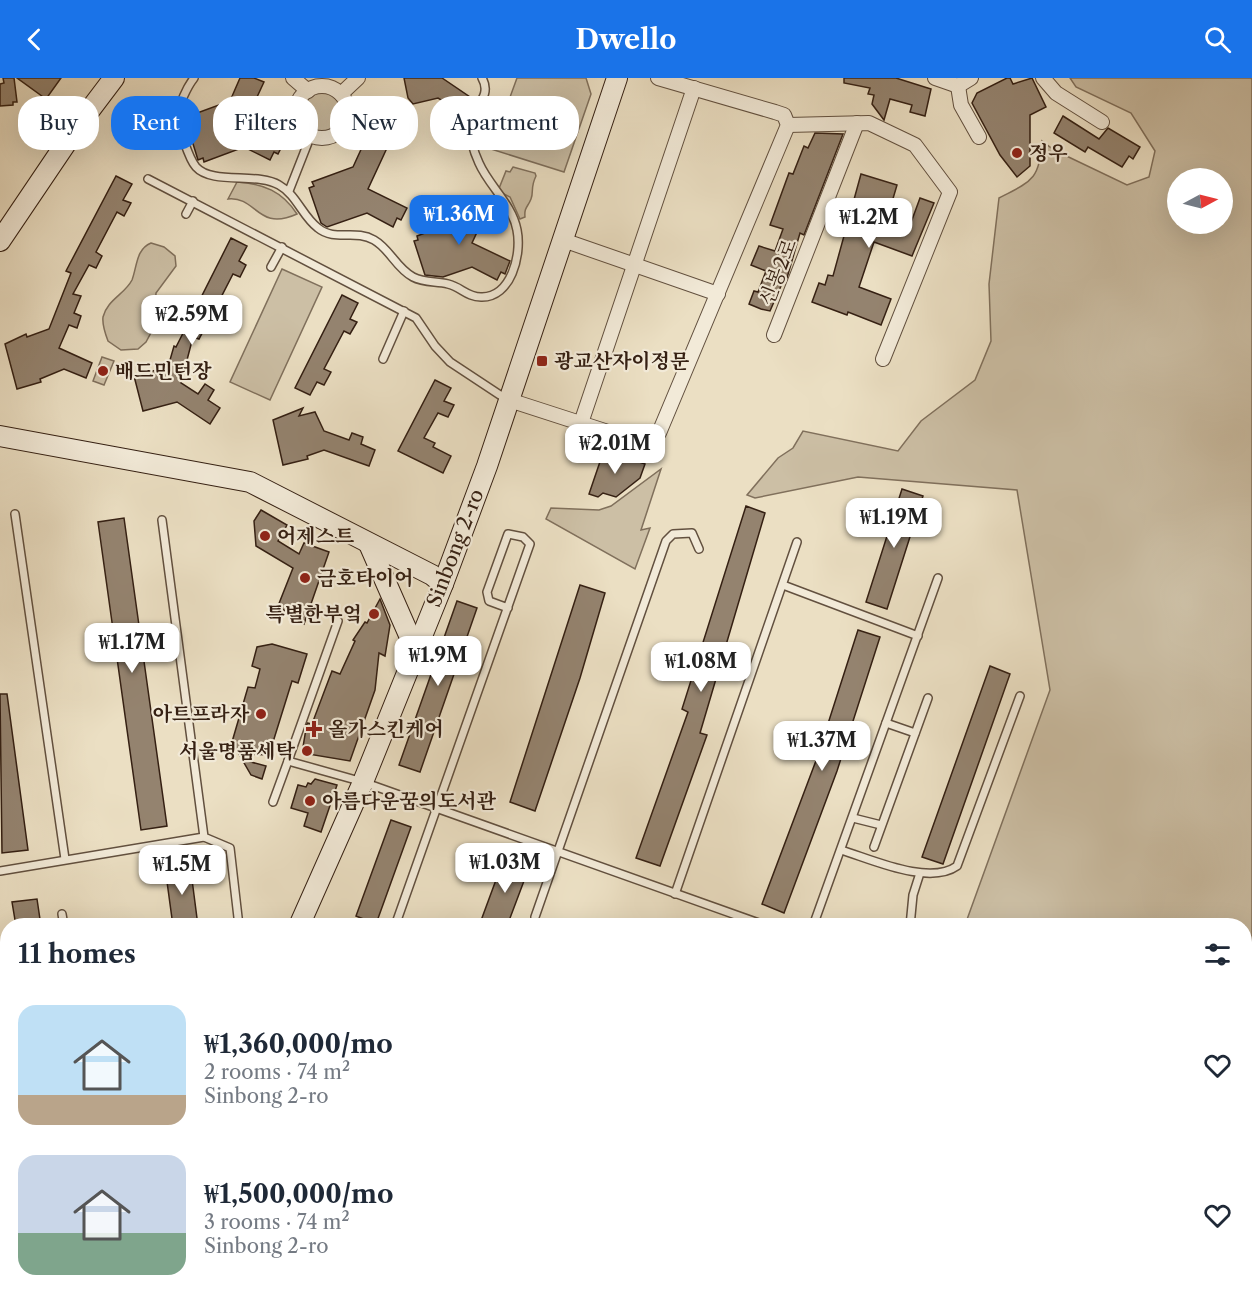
<!DOCTYPE html>
<meta charset="utf-8">
<style>
:root{--surface:#fff;--page:#f2f2f3;--text:#1f2937;--muted:#747a83;--accent:#1a73e8}
body{margin:0;font-family:"Libre Caslon Text","Noto Serif KR",serif;background:var(--page);color:var(--text);height:100vh;display:flex;flex-direction:column;font-size:22px;white-space:nowrap}
*{box-sizing:border-box;margin:0}
p{font-size:20px;color:var(--muted)}
.icon{flex:none;width:33px;height:33px;fill:none;stroke:currentColor;stroke-width:2;stroke-linecap:round;stroke-linejoin:round}
.map{position:relative;flex:1;overflow:hidden}
.drawer{position:absolute;left:0px;top:840px;width:1252px;height:386px;display:flex;flex-direction:column;background:var(--surface);border-radius:24px 24px 0 0;box-shadow:0 6px 24px #0002}
.drawer>*{flex:none}
.guide{position:absolute;left:18px;top:18px;width:600px;height:54px;display:flex;gap:12px}
.needle{width:39px;rotate:83deg}
.tools{position:absolute;left:1167px;top:90px;display:grid;gap:12px}
.tools a{display:grid;place-items:center;width:66px;height:66px;border-radius:50%;background:var(--surface);box-shadow:0 6px 24px #0002;font-size:30px}
.price{position:absolute;translate:-50% -51px;padding:0 14px;border-radius:12px;background:#fff;color:#222;font-size:20px;line-height:39px;filter:drop-shadow(0 2px 3px #0008)}
.price::after{content:'';position:absolute;left:50%;top:36px;width:18px;height:14px;margin-left:-9px;background:inherit;clip-path:polygon(0 0,100% 0,50% 100%)}
.price.selected{background:var(--accent);color:#fff}
ul{padding:0;list-style:none}
li{display:flex;align-items:center;gap:18px;height:150px;padding:0 18px}
li span{display:grid;place-items:center;flex:none;width:168px;height:120px;border-radius:18px;color:#555}
li>.icon{margin-inline-start:auto}
span .icon{width:72px;height:72px;fill:#fffc;stroke-width:1}
li b{font-size:26px}
h2{display:flex;justify-content:space-between;align-items:center;height:72px;padding:0 18px;font-size:26px}
.tag{padding:0 21px;border-radius:24px;background:var(--surface);box-shadow:0 6px 24px #0002;font-size:21px;line-height:54px}
.tag.selected{background:var(--accent);color:#fff}
header{display:flex;justify-content:space-between;align-items:center;height:78px;padding:0 18px;background:var(--accent);color:#fff;font-size:27px;font-weight:800}
.map>svg:first-child{display:block}
</style>
<header><svg class="icon" aria-label="back" viewBox="0 0 24 24"><path d="M15 5l-7 7 7 7"/></svg>Dwello<svg class="icon" aria-label="search" viewBox="0 0 24 24"><circle cx="10" cy="10" r="6"/><path d="M15 15l6 6"/></svg></header>
<div class="map">
<svg width="1252" height="1225" viewBox="0 0 1252 1225">
<rect width="100%" height="100%" fill="#ebdfc3"/>
<filter id="stains"><feTurbulence type="fractalNoise" baseFrequency=".00333" numOctaves="4"/><feColorMatrix values="0 0 0 0 .2 0 0 0 0 .09 0 0 0 0 .02 0 0 0 .5 -.17"/></filter>
<radialGradient id="worn" r=".72"><stop offset=".6" stop-color="#630" stop-opacity="0"/><stop offset="1" stop-color="#630" stop-opacity=".3"/></radialGradient>
<!-- green -->
<g fill="#ccbfa5" stroke="#80705c" stroke-width="1.5" fill-rule="evenodd">
<path d="M 517,0 L 586,0 L 591,16 L 564,94 L 491,71 Z"/>
<path d="M 1070,0 L 1252,0 L 1252,1225 L 723,1225 L 726,1218 L 1245,1218 L 1245,848 L 965,847 L 1050,612 L 1017,412 L 858,399 L 755,420 L 747,417 L 778,380 L 793,370 L 803,353 L 898,373 L 921,343 L 975,302 L 991,263 L 989,206 L 999,120 C 1032,103 1040,101 1042,63 L 1054,72 L 1127,107 L 1149,99 L 1155,73 L 1131,35 L 1076,9 ZM 1178,100 L 1222,100 L 1222,146 L 1178,146 Z"/>
<circle cx="322" cy="34" r="24"/>
<path d="M 513,89 L 535,95 L 536,98 C 530,110 534,114 531,121 C 528,129 524,129 525,139 L 520,141 L 510,119 L 498,113 L 506,93 L 510,94 Z"/>
<path d="M 237,104 C 264,106 282,113 297,136 C 257,154 257,118 228,121 Z"/>
<path d="M 151,165 L 164,169 L 175,178 L 176,188 L 156,215 L 154,249 L 146,264 L 138,271 L 121,272 L 108,263 C 105,255 102,247 103,239 C 107,222 125,216 132,202 C 137,189 136,171 151,165 Z"/>
<path d="M 282,191 L 322,209 L 270,322 L 230,304 Z"/>
<path d="M 102,279 L 114,283 L 104,307 L 93,303 Z"/>
<path d="M 661,391 L 641,452 L 650,450 L 635,491 L 546,441 L 551,430 L 599,432 L 611,428 Z"/>
</g>
<!-- building -->
<g fill="#94836f" stroke="#352013" stroke-width="1.5">
<path d="M 3,0 L 14,0 L 17,24 L 13,24 L 13,27 L 0,28 L 0,6 L 4,5 Z"/>
<path d="M 17,0 L 61,0 L 46,21 Z"/>
<path d="M 240,0 L 254,0 L 264,4 L 245,45 L 284,64 L 278,76 L 274,74 L 270,82 L 244,69 L 204,84 L 203,80 L 198,82 L 186,43 L 190,42 L 189,38 L 230,23 Z"/>
<path d="M 404,0 L 442,0 L 470,19 L 461,34 L 438,20 L 413,26 L 408,20 Z"/>
<path d="M 844,0 L 896,0 L 931,11 L 925,38 L 910,34 L 912,27 L 890,21 L 884,42 L 872,26 L 874,17 L 868,16 L 870,10 L 844,5 Z"/>
<path d="M 1007,0 L 1010,0 L 1013,6 L 1032,0 L 1046,29 L 1030,37 L 1030,88 L 1017,99 L 1000,77 L 972,25 L 977,15 Z"/>
<path d="M 1063,38 L 1099,61 L 1108,50 L 1140,69 L 1133,81 L 1129,78 L 1122,89 L 1088,69 L 1085,74 L 1054,55 Z"/>
<path d="M 815,55 L 843,56 L 804,157 L 800,155 L 787,200 L 785,199 L 770,233 L 761,231 L 749,226 L 754,213 L 758,214 L 766,193 L 751,187 L 759,168 L 775,173 L 783,151 L 770,147 L 789,95 L 793,96 L 804,68 L 808,70 Z"/>
<path d="M 364,65 L 373,69 L 375,65 L 387,70 L 368,111 L 407,130 L 401,142 L 397,140 L 393,149 L 367,135 L 327,149 L 321,145 L 309,110 L 314,108 L 312,104 L 353,89 Z"/>
<path d="M 861,96 L 897,107 L 887,141 L 909,150 L 920,120 L 934,125 L 912,178 L 874,164 L 859,209 L 891,221 L 881,247 L 848,234 L 847,237 L 812,224 L 819,205 L 825,207 L 828,197 L 833,198 Z"/>
<path d="M 116,98 L 132,106 L 123,122 L 131,125 L 124,138 L 117,134 L 96,174 L 102,178 L 96,190 L 89,187 L 73,216 L 81,218 L 74,235 L 81,238 L 77,250 L 69,247 L 59,270 L 92,285 L 86,300 L 64,291 L 40,301 L 41,304 L 17,311 L 5,266 L 26,256 L 27,259 L 49,251 L 71,195 L 66,193 Z"/>
<path d="M 468,119 L 477,123 L 479,119 L 491,124 L 472,165 L 510,183 L 505,196 L 501,194 L 497,202 L 472,189 L 443,199 L 425,197 L 414,163 L 418,162 L 417,158 L 457,143 Z"/>
<path d="M 231,160 L 247,168 L 239,183 L 246,187 L 240,199 L 233,196 L 213,235 L 220,238 L 213,251 L 206,248 L 199,261 L 193,259 L 181,305 L 198,316 L 205,306 L 214,312 L 208,322 L 220,330 L 210,346 L 177,324 L 143,333 L 134,298 L 168,289 L 174,268 L 176,269 Z"/>
<path d="M 342,217 L 358,225 L 350,241 L 357,244 L 350,256 L 344,253 L 324,291 L 331,294 L 324,307 L 317,304 L 310,317 L 295,310 Z"/>
<path d="M 435,302 L 451,310 L 444,323 L 454,327 L 448,339 L 438,335 L 424,360 L 435,365 L 433,369 L 451,378 L 443,395 L 398,373 Z"/>
<path d="M 303,330 L 299,338 L 315,334 L 324,353 L 349,362 L 352,355 L 363,359 L 361,366 L 375,372 L 369,388 L 324,372 L 307,378 L 308,381 L 283,387 L 273,342 Z"/>
<path d="M 604,372 L 645,386 L 640,400 L 616,419 L 603,415 L 598,419 L 589,416 Z"/>
<path d="M 902,411 L 923,418 L 887,531 L 866,524 Z"/>
<path d="M 746,428 L 765,435 L 700,655 L 707,657 L 660,788 L 636,780 L 688,634 L 682,631 Z"/>
<path d="M 261,432 L 287,447 L 278,463 L 299,476 L 304,465 L 329,474 L 304,546 L 278,528 L 293,490 L 256,468 L 254,443 Z"/>
<path d="M 124,440 L 167,748 L 141,752 L 98,444 Z"/>
<path d="M 580,507 L 605,515 L 580,600 L 535,733 L 510,724 Z"/>
<path d="M 380,521 L 390,547 L 385,578 L 379,575 L 375,612 L 350,683 L 302,675 L 307,645 L 312,646 L 332,593 L 340,596 L 355,563 L 353,562 L 365,544 L 367,545 Z"/>
<path d="M 457,523 L 477,530 L 420,694 L 399,687 Z"/>
<path d="M 858,552 L 880,559 L 837,693 L 784,835 L 762,826 L 817,680 Z"/>
<path d="M 272,566 L 307,576 L 298,605 L 292,603 L 269,677 L 248,676 L 247,683 L 266,688 L 262,701 L 251,697 L 232,664 L 248,609 L 255,610 L 260,591 L 252,588 L 257,569 Z"/>
<path d="M 990,588 L 1010,596 L 943,786 L 922,779 Z"/>
<path d="M 0,616 L 7,616 L 28,772 L 2,775 Z"/>
<path d="M 315,701 L 337,707 L 321,754 L 304,748 L 308,735 L 291,730 L 298,707 L 306,709 L 308,705 L 311,706 Z"/>
<path d="M 391,742 L 411,749 L 376,846 L 356,838 Z"/>
<path d="M 512,780 L 530,787 L 507,848 L 479,848 L 503,783 L 510,785 Z"/>
<path d="M 190,786 L 198,848 L 173,848 L 165,789 Z"/>
<path d="M 37,821 L 41,848 L 16,848 L 12,824 Z"/>
</g>
<g fill="none" stroke-linecap="round" stroke-linejoin="round">
<defs>
<g id="lane">
<path d="M 194,0 C 187,9 179,26 178,38 C 178,48 189,81 196,89 C 212,107 257,94 279,107 C 297,117 302,138 318,150 C 335,164 355,151 374,162 C 390,171 396,190 413,199 C 424,205 436,203 448,206 C 461,209 467,219 481,219 C 511,220 522,177 517,152 C 512,126 489,108 479,85 C 474,74 469,58 470,45 C 472,29 493,19 482,0"/>
<path d="M 148,101 L 416,240 L 435,268 L 450,284 L 506,321"/>
<path d="M 289,113 L 311,57"/>
<path d="M 186,136 L 193,123"/>
<path d="M 271,189 L 282,169"/>
<path d="M 383,281 L 404,233"/>
<path d="M 15,436 L 65,781"/>
<path d="M 162,442 L 204,759 L 230,770 L 239,848"/>
<path d="M 783,507 L 918,558"/>
<path d="M 338,543 L 288,683 L 363,704 L 767,848"/>
<path d="M 886,645 L 915,655"/>
<path d="M 273,724 L 288,683"/>
<path d="M 853,740 L 881,747"/>
<path d="M 874,769 L 928,620"/>
<path d="M 841,772 C 871,781 929,808 957,788 L 1020,618"/>
<path d="M 0,793 L 204,759"/>
<path d="M 675,816 L 797,464"/>
<path d="M 62,836 L 64,848"/>
<path d="M 535,839 L 666,463 L 673,456 L 692,455 L 699,471"/>
<path d="M 395,848 L 530,466 L 523,459 L 508,456 L 487,514 L 489,523 L 508,530"/>
<path d="M 813,848 L 938,500"/>
<path d="M 910,848 L 913,817 L 920,795"/>
<path d="M 0,1081 L 8,1080"/>
<path d="M 162,1218 L 179,1225"/>
<path d="M 213,1218 L 232,1225"/>
<path d="M 153,1225 L 156,1218"/>
<path d="M 518,1225 L 521,1218"/>
<path d="M 653,1225 L 656,1218"/>
</g>
<g id="street">
<path d="M 293,0 L 308,13"/>
<path d="M 935,0 L 958,8 L 971,0"/>
<path d="M 1043,0 L 1056,15 L 1102,44"/>
<path d="M 958,8 L 961,27 L 979,59"/>
<circle cx="322" cy="34" r="26"/>
<path d="M 341,16 L 358,0"/>
<path d="M 788,47 L 869,45 L 915,67 L 950,114 L 883,281"/>
<path d="M 563,162 L 718,216"/>
<path d="M 774,257 L 857,45"/>
<path d="M 509,322 L 642,365 L 651,363 L 659,355 L 788,47 L 784,37 L 775,34 L 658,0"/>
<path d="M 581,345 L 694,10"/>
</g>
<g id="secondary">
<path d="M 0,163 L 77,49 L 114,0"/>
<path d="M 0,358 L 250,404 L 432,497 L 443,506"/>
<path d="M 369,466 L 416,573"/>
<path d="M 299,848 L 363,704 L 443,506 L 487,388 L 617,0"/>
<path d="M 0,1150 L 8,1145"/>
</g>
</defs>
<!-- lane casing -->
<use href="#lane" stroke="#62503f" stroke-width="10"/>
<!-- street casing -->
<use href="#street" stroke="#62503f" stroke-width="16"/>
<!-- secondary casing -->
<use href="#secondary" stroke="#352013" stroke-width="22"/>
<!-- lane -->
<use href="#lane" stroke="#f2ead8" stroke-width="7"/>
<!-- street -->
<use href="#street" stroke="#f2ead8" stroke-width="14"/>
<!-- secondary -->
<use href="#secondary" stroke="#f2ead8" stroke-width="20"/>
</g>
<!-- markers -->
<g fill="#8f2418" stroke="#f2ead8" stroke-width="2">
<circle cx="1017" cy="75" r="6"/>
<rect x="536" y="277" width="12" height="12" rx="3"/>
<circle cx="103" cy="293" r="6"/>
<circle cx="265" cy="458" r="6"/>
<circle cx="305" cy="500" r="6"/>
<circle cx="374" cy="536" r="6"/>
<circle cx="261" cy="636" r="6"/>
<path d="M311 642h6v6h6v6h-6v6h-6v-6h-6v-6h6z"/>
<circle cx="307" cy="673" r="6"/>
<circle cx="310" cy="723" r="6"/>
</g>
<g text-anchor="middle" stroke-width="4.5" stroke-linejoin="round" paint-order="stroke">
<!-- poi labels -->
<g font-size="20" font-weight="bold" fill="#352013" stroke="#f2ead8" text-anchor="start">
<text x="1029" y="82">정우</text>
<text x="554" y="290">광교산자이정문</text>
<text x="115" y="300">배드민턴장</text>
<text x="277" y="465">어제스트</text>
<text x="317" y="507">금호타이어</text>
<text x="362" y="543" text-anchor="end">특별한부엌</text>
<text x="249" y="643" text-anchor="end">아트프라자</text>
<text x="328" y="658">올가스킨케어</text>
<text x="295" y="680" text-anchor="end">서울명품세탁</text>
<text x="322" y="730">아름다운꿈의도서관</text>
</g>
<!-- street labels -->
<g font-size="20" fill="#352013" stroke="#f2ead8">
<text transform="translate(778 194) rotate(-69)" y="7">신봉2로</text>
<text transform="translate(455 470) rotate(-69)" y="7">Sinbong 2-ro</text>
</g>
</g>
<rect width="100%" height="100%" filter="url(#stains)"/>
<rect width="100%" height="100%" fill="url(#worn)"/>
</svg>
<div class="tools">
<a><svg class="needle" viewBox="-14 -14 28 28"><path d="M0-13l5 13h-10z" fill="#e53935"/><path d="M0 13l5-13h-10z" fill="#747a83"/></svg></a>
</div>
<b class="price selected" style="left:459px;top:168px">₩1.36M</b>
<b class="price" style="left:869px;top:171px">₩1.2M</b>
<b class="price" style="left:192px;top:268px">₩2.59M</b>
<b class="price" style="left:615px;top:397px">₩2.01M</b>
<b class="price" style="left:894px;top:471px">₩1.19M</b>
<b class="price" style="left:132px;top:596px">₩1.17M</b>
<b class="price" style="left:438px;top:609px">₩1.9M</b>
<b class="price" style="left:701px;top:615px">₩1.08M</b>
<b class="price" style="left:822px;top:694px">₩1.37M</b>
<b class="price" style="left:505px;top:816px">₩1.03M</b>
<b class="price" style="left:182px;top:818px">₩1.5M</b>
<div class="guide">
<a class="tag">Buy</a>
<a class="tag selected">Rent</a>
<a class="tag">Filters</a>
<a class="tag">New</a>
<a class="tag">Apartment</a>
</div>
<section class="drawer">
<h2>11 homes<svg class="icon" aria-label="filters" viewBox="0 0 24 24"><path d="M4 7h16M4 17h16"/><circle cx="9" cy="7" r="2"/><circle cx="15" cy="17" r="2"/></svg></h2>
<ul>
<li><span style="background:linear-gradient(#bfe0f5 75%,#b9a48a 0)"><svg class="icon" aria-label="home" viewBox="0 0 24 24"><path d="M3 11l9-7 9 7M6 9v11h12V9"/></svg></span><div><b>₩1,360,000/mo</b><p>2 rooms · 74 m²</p><p>Sinbong 2-ro</p></div><svg class="icon" aria-label="heart" viewBox="0 0 24 24"><path d="M12 20l-8-8c-3-5 5-10 8-4 3-6 11-1 8 4z"/></svg></li>
<li><span style="background:linear-gradient(#c9d6e8 65%,#7fa58c 0)"><svg class="icon" aria-label="home" viewBox="0 0 24 24"><path d="M3 11l9-7 9 7M6 9v11h12V9"/></svg></span><div><b>₩1,500,000/mo</b><p>3 rooms · 74 m²</p><p>Sinbong 2-ro</p></div><svg class="icon" aria-label="heart" viewBox="0 0 24 24"><path d="M12 20l-8-8c-3-5 5-10 8-4 3-6 11-1 8 4z"/></svg></li>
</ul>
</section>
</div>
